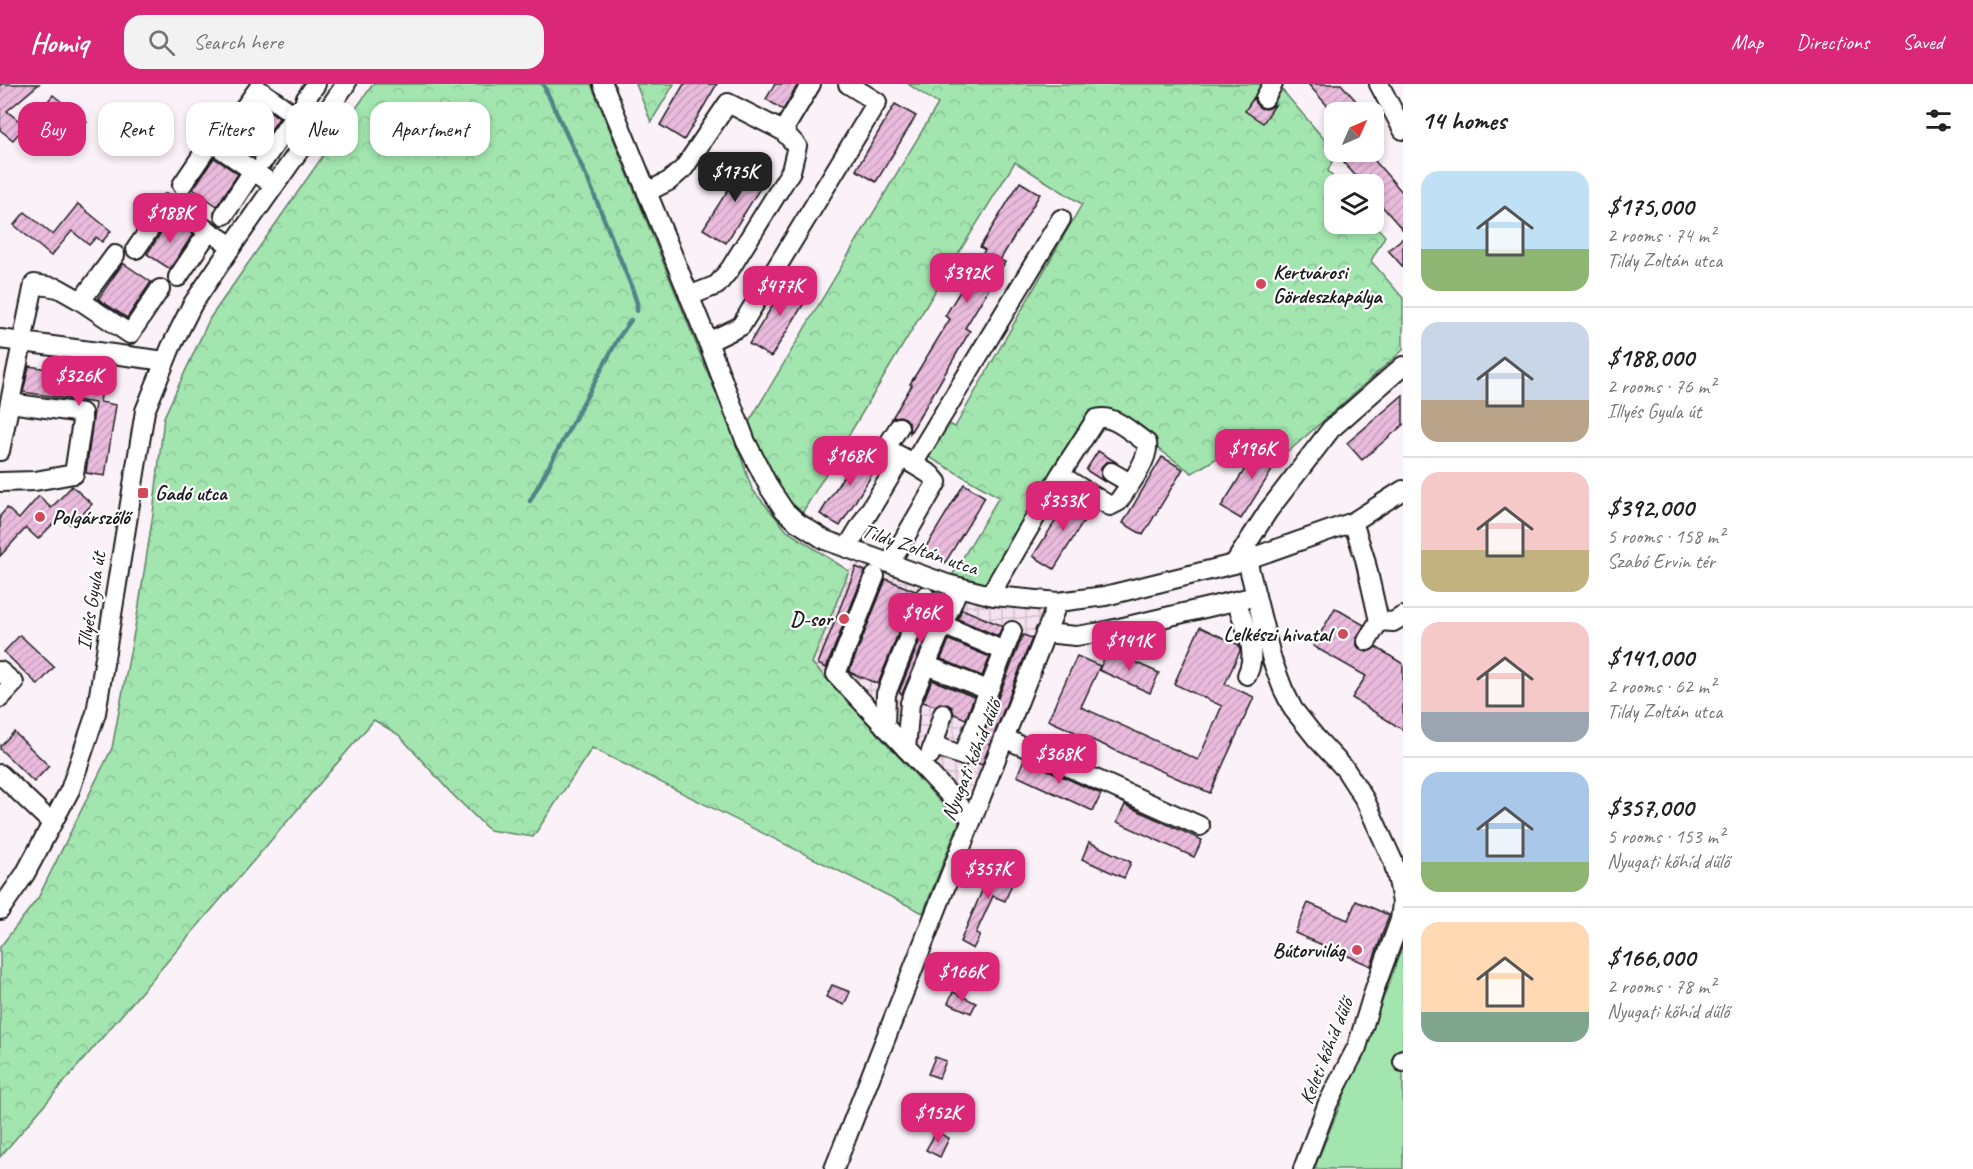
<!DOCTYPE html>
<meta charset="utf-8">
<style>
:root{--surface:#fff;--page:#f2f2f2;--text:#202124;--muted:#757577;--line:#e0e0e0;--accent:#db2777}
body{margin:0;font-family:Caveat,sans-serif;background:var(--page);color:var(--text);height:100vh;display:flex;flex-direction:column;font-size:22px;white-space:nowrap}
*{box-sizing:border-box;margin:0}
p{font-size:20px;color:var(--muted)}
.icon{flex:none;width:33px;height:33px;fill:none;stroke:currentColor;stroke-width:2;stroke-linecap:round;stroke-linejoin:round}
.map{position:relative;flex:1;overflow:hidden}
.side{display:flex;flex-direction:column;background:var(--surface);width:570px}
.side>*{flex:none}
.guide{position:absolute;left:18px;top:18px;width:570px;height:54px;display:flex;gap:12px}
.needle{width:39px;rotate:45deg}
.fabs{position:absolute;left:1324px;top:18px;display:grid;gap:12px}
.fabs a{display:grid;place-items:center;width:60px;height:60px;border-radius:12px;background:var(--surface);box-shadow:0 3px 9px #0003;font-size:30px}
.price{position:absolute;translate:-50% -51px;padding:0 14px;border-radius:12px;background:var(--accent);color:#fff;font-size:20px;line-height:39px;filter:drop-shadow(0 2px 3px #0008)}
.price::after{content:'';position:absolute;left:50%;top:36px;width:18px;height:14px;margin-left:-9px;background:inherit;clip-path:polygon(0 0,100% 0,50% 100%)}
.price.selected{background:#222;color:#fff}
ul{padding:0;list-style:none}
li{display:flex;align-items:center;gap:18px;height:150px;padding:0 18px}
li+li{border-top:2px solid var(--line)}
li span{display:grid;place-items:center;flex:none;width:168px;height:120px;border-radius:18px;color:#555}
li>.icon{margin-inline-start:auto}
span .icon{width:72px;height:72px;fill:#fffc;stroke-width:1}
li b{font-size:26px}
h2{display:flex;justify-content:space-between;align-items:center;height:72px;padding:0 18px;font-size:26px}
.pill{padding:0 21px;border-radius:18px;background:var(--surface);box-shadow:0 3px 9px #0003;font-size:21px;line-height:54px}
.pill.selected{background:var(--accent);color:#fff}
header{display:flex;align-items:center;gap:36px;box-sizing:border-box;height:84px;padding:0 30px;background:var(--accent);color:#fff}
header strong{font-size:28px}
nav{display:flex;gap:33px;margin-inline-start:auto;font-size:21px}
.search{width:420px;height:54px;background:var(--page);display:flex;align-items:center;gap:15px;box-sizing:border-box;padding:0 21px;border-radius:18px;color:var(--muted);font-size:22px}
main{display:flex;flex:1;min-height:0}
.map>svg:first-child{display:block}
</style>
<header>
<strong>Homiq</strong>
<div class="search"><svg class="icon" aria-label="search" viewBox="0 0 24 24"><circle cx="10" cy="10" r="6"/><path d="M15 15l6 6"/></svg>Search here</div>
<nav><a>Map</a><a>Directions</a><a>Saved</a></nav>
</header>
<main>
<div class="map">
<svg width="1403" height="1085" viewBox="0 0 1403 1085">
<defs>
<pattern id="industrial-grid" width="8" height="8" patternUnits="userSpaceOnUse" patternTransform="scale(1.5)"><rect width="8" height="8" fill="#f6e1f0"/><path d="M0 4h8M4 0v8" fill="none" stroke="#d2c0cd"/></pattern>
<pattern id="forest-crowns" width="20" height="18" patternUnits="userSpaceOnUse" patternTransform="scale(1.5)"><rect width="20" height="18" fill="#a2e5af"/><path d="M2 6a3 3 0 1 1 6 0M12 15a3 3 0 1 1 6 0" fill="none" stroke="#8bc496"/></pattern>
<pattern id="building-hatch" width="6" height="6" patternUnits="userSpaceOnUse" patternTransform="scale(1.5)"><rect width="6" height="6" fill="#eabbdd"/><path d="M-1 1l2-2M0 6l6-6M5 7l2-2" fill="none" stroke="#c8a0bd"/></pattern>
</defs>
<rect width="100%" height="100%" fill="#fbf1f8"/>
<filter id="ink" filterUnits="userSpaceOnUse"><feTurbulence type="fractalNoise" baseFrequency=".0167" numOctaves="2"/><feDisplacementMap in="SourceGraphic" scale="12" xChannelSelector="R" yChannelSelector="G"/><feConvolveMatrix kernelMatrix="1 2 1 2 8 2 1 2 1" color-interpolation-filters="sRGB"/></filter>
<g filter="url(#ink)">
<!-- industrial -->
<path fill="url(#industrial-grid)" d="M 857,468 L 947,500 L 1058,518 L 972,735 L 959,738 L 812,579 Z"/>
<!-- grass -->
<path fill="#a2e5af" stroke="#5f8066" stroke-width="1.5" d="M 1403,860 L 1403,1085 L 1314,1085 L 1379,926 Z"/>
<!-- forest -->
<g fill="url(#forest-crowns)" stroke="#5f8066" stroke-width="1.5">
<path d="M 373,0 L 591,0 L 735,356 L 752,405 L 787,447 L 849,487 L 812,579 L 959,738 L 923,829 L 592,664 L 533,753 L 489,746 L 449,707 L 399,651 L 374,636 L 0,1073 L 0,863 L 38,814 L 112,664 L 138,527 L 153,430 L 164,333 L 210,234 Z"/>
<path d="M 636,0 L 674,0 L 651,38 Z"/>
<path d="M 908,0 L 1277,0 L 1336,69 L 1328,87 L 1339,100 L 1335,100 L 1335,140 L 1374,140 L 1385,152 L 1371,177 L 1403,214 L 1403,266 L 1289,367 L 1259,349 L 1192,389 L 1104,325 L 990,511 L 947,500 L 999,413 L 920,368 L 940,335 L 955,343 L 1082,120 L 1015,78 L 940,199 L 798,436 L 751,357 L 749,338 L 938,20 Z"/>
</g>
<g fill="none" stroke-linecap="round" stroke-linejoin="round">
<!-- stream -->
<g stroke="#538488" stroke-width="4.5">
<path d="M 543,0 L 589,98 L 632,204 L 637,219 L 637,227"/>
<path d="M 530,417 L 619,253 L 631,236"/>
</g>
</g>
<!-- building -->
<g fill="url(#building-hatch)" stroke="#1c1c1c" stroke-width="1.5">
<path d="M 0,0 L 39,0 L 7,27 L 25,42 L 13,56 L 0,46 Z"/>
<path d="M 684,0 L 717,0 L 684,56 L 660,41 Z"/>
<path d="M 775,0 L 798,0 L 783,26 L 766,15 Z"/>
<path d="M 1308,0 L 1341,0 L 1366,28 L 1333,28 Z"/>
<path d="M 53,11 L 87,38 L 78,49 L 44,22 Z"/>
<path d="M 1254,13 L 1255,19 L 1260,24 L 1266,25 L 1275,21 L 1263,39 L 1245,27 Z"/>
<path d="M 895,20 L 916,32 L 876,98 L 856,86 Z"/>
<path d="M 261,21 L 279,34 L 257,67 L 237,53 Z"/>
<path d="M 1357,68 L 1367,68 L 1403,109 L 1403,146 L 1374,113 L 1374,100 L 1363,100 L 1344,79 Z"/>
<path d="M 214,74 L 238,90 L 217,122 L 193,105 Z"/>
<path d="M 745,79 L 767,93 L 726,159 L 703,145 Z"/>
<path d="M 1020,98 L 1040,110 L 1000,176 L 1005,178 L 965,244 L 970,247 L 910,349 L 909,338 L 905,334 L 899,332 L 892,334 L 912,301 L 910,300 L 950,235 L 945,232 L 985,166 L 980,163 Z"/>
<path d="M 78,120 L 111,147 L 102,158 L 96,153 L 89,161 L 72,147 L 51,172 L 14,141 L 25,128 L 53,151 Z"/>
<path d="M 170,135 L 193,150 L 170,185 L 147,170 Z"/>
<path d="M 1403,154 L 1403,183 L 1388,166 Z"/>
<path d="M 123,179 L 151,198 L 127,234 L 98,215 Z"/>
<path d="M 790,193 L 812,206 L 771,273 L 749,260 Z"/>
<path d="M 29,282 L 104,294 L 100,318 L 116,321 L 105,392 L 86,389 L 95,319 L 23,308 Z"/>
<path d="M 1403,311 L 1403,341 L 1362,376 L 1347,359 Z"/>
<path d="M 1263,356 L 1283,369 L 1241,435 L 1221,423 Z"/>
<path d="M 861,364 L 881,376 L 840,442 L 820,430 Z"/>
<path d="M 1098,367 L 1116,378 L 1106,378 L 1101,383 L 1101,393 L 1105,398 L 1086,386 Z"/>
<path d="M 1162,373 L 1183,385 L 1143,451 L 1123,439 Z"/>
<path d="M 964,400 L 985,413 L 945,479 L 924,466 Z"/>
<path d="M 72,402 L 92,420 L 72,442 L 61,432 L 38,455 L 26,444 L 0,472 L 0,432 L 7,424 L 19,435 L 39,412 L 51,424 Z"/>
<path d="M 1072,411 L 1092,424 L 1054,485 L 1033,472 Z"/>
<path d="M 856,483 L 865,487 L 826,584 L 818,580 Z"/>
<path d="M 886,495 L 915,507 L 878,600 L 849,588 Z"/>
<path d="M 936,516 L 941,518 L 902,610 L 899,608 Z"/>
<path d="M 1335,524 L 1364,541 L 1356,556 L 1357,562 L 1361,566 L 1367,568 L 1376,563 L 1403,580 L 1403,646 L 1352,614 L 1366,592 L 1313,562 Z"/>
<path d="M 962,525 L 1000,541 L 1002,543 L 998,552 L 958,535 Z"/>
<path d="M 1200,543 L 1239,561 L 1240,567 L 1225,600 L 1254,613 L 1210,709 L 1048,636 L 1077,572 L 1100,582 L 1081,623 L 1198,676 L 1222,622 L 1174,600 Z"/>
<path d="M 20,551 L 54,583 L 38,601 L 4,568 Z"/>
<path d="M 1023,551 L 1032,554 L 982,681 L 973,677 Z"/>
<path d="M 949,556 L 990,573 L 982,592 L 941,575 Z"/>
<path d="M 1108,566 L 1159,589 L 1150,609 L 1099,586 Z"/>
<path d="M 932,596 L 974,613 L 966,635 L 954,630 L 952,623 L 947,620 L 940,619 L 935,622 L 923,618 Z"/>
<path d="M 14,648 L 49,682 L 34,698 L 0,665 L 0,662 Z"/>
<path d="M 1024,675 L 1101,710 L 1093,727 L 1017,692 Z"/>
<path d="M 1125,721 L 1202,756 L 1194,773 L 1117,738 Z"/>
<path d="M 1089,758 L 1131,778 L 1124,794 L 1082,775 Z"/>
<path d="M 997,772 L 1010,777 L 1003,794 L 1013,798 L 1005,817 L 993,812 L 976,849 L 980,851 L 973,865 L 960,858 Z"/>
<path d="M 1356,817 L 1389,831 L 1371,882 L 1295,849 L 1308,819 L 1348,836 Z"/>
<path d="M 832,901 L 850,908 L 844,921 L 826,913 Z"/>
<path d="M 953,908 L 976,919 L 971,929 L 948,919 Z"/>
<path d="M 935,973 L 946,977 L 939,994 L 928,990 Z"/>
<path d="M 933,1015 L 947,1023 L 939,1037 L 925,1029 Z"/>
<path d="M 936,1048 L 949,1054 L 940,1073 L 926,1066 Z"/>
</g>
<g fill="none" stroke-linecap="round" stroke-linejoin="round">
<defs>
<g id="minor">
<path d="M 603,0 L 708,258 L 746,358 L 770,405 L 784,426 L 797,438 L 825,456 L 947,500 L 994,512 L 1058,518 L 1105,512 L 1234,480 L 1353,438 L 1403,406"/>
<path d="M 1379,0 L 1403,46"/>
<path d="M 1265,14 L 1273,0"/>
<path d="M 305,16 L 316,0"/>
<path d="M 226,49 L 258,5 L 314,45"/>
<path d="M 264,76 L 295,31"/>
<path d="M 182,101 L 211,58 L 274,101"/>
<path d="M 647,108 L 669,97 L 684,84 L 728,19 L 783,47 L 811,0"/>
<path d="M 224,131 L 253,87"/>
<path d="M 136,165 L 167,120 L 232,162"/>
<path d="M 178,193 L 209,147"/>
<path d="M 689,212 L 717,201 L 730,185 L 791,87 L 797,62 L 783,47"/>
<path d="M 81,217 L 130,250 L 160,205"/>
<path d="M 0,255 L 165,277"/>
<path d="M 708,258 L 741,242 L 877,18 L 848,0"/>
<path d="M 899,343 L 886,364 L 902,373"/>
<path d="M 0,367 L 34,200 L 58,204 L 81,217 L 115,171"/>
<path d="M 1111,388 L 1130,399"/>
<path d="M 0,398 L 35,397 L 74,390 L 82,337 L 82,329 L 10,319"/>
<path d="M 1353,438 L 1365,475 L 1379,537 L 1393,538 L 1403,532"/>
<path d="M 847,464 L 902,373 L 913,380 L 1061,135"/>
<path d="M 1247,476 L 1272,576 L 1283,605 L 1293,625 L 1316,654 L 1345,685 L 1365,716 L 1393,777 L 1399,801 L 1402,819 L 1400,836 L 1375,904 L 1357,963 L 1328,1019 L 1303,1085"/>
<path d="M 890,479 L 937,398 L 931,391 L 913,380"/>
<path d="M 1234,480 L 1268,427 L 1331,345 L 1403,282"/>
<path d="M 875,492 L 836,590 L 972,735"/>
<path d="M 990,511 L 1060,391 L 1096,335 C 1113,329 1133,350 1147,359 C 1150,375 1127,405 1118,418 L 1110,422 L 1060,391"/>
<path d="M 1236,517 C 1244,541 1259,567 1247,591"/>
<path d="M 943,541 L 1004,567"/>
<path d="M 1045,549 L 1076,552 L 1102,548 L 1256,512"/>
<path d="M 1367,557 L 1379,537"/>
<path d="M 926,581 L 988,606"/>
<path d="M 0,587 L 14,599 L 0,614"/>
<path d="M 885,643 L 886,610 L 925,512"/>
<path d="M 1004,654 L 1200,742"/>
<path d="M 933,661 L 963,672 L 1012,547"/>
<path d="M 906,665 L 910,619 L 959,503"/>
<path d="M 930,671 L 943,630"/>
<path d="M 0,690 L 52,739"/>
<path d="M 0,826 L 25,790 L 70,706 L 96,629 L 145,327 L 171,263 L 192,221 L 232,162 L 346,0"/>
<path d="M 1403,975 L 1403,978"/>
<path d="M 834,1085 L 1058,518"/>
</g>
</defs>
<!-- minor casing -->
<use href="#minor" stroke="#1c1c1c" stroke-width="22"/>
<!-- minor -->
<use href="#minor" stroke="#fff" stroke-width="18"/>
</g>
</g>
<!-- markers -->
<g fill="#d1495b" stroke="#fff" stroke-width="2">
<circle cx="1261" cy="200" r="6"/>
<rect x="137" y="403" width="12" height="12" rx="3"/>
<circle cx="40" cy="433" r="6"/>
<circle cx="844" cy="535" r="6"/>
<circle cx="1343" cy="550" r="6"/>
<circle cx="1357" cy="866" r="6"/>
</g>
<g text-anchor="middle" stroke-width="4.5" stroke-linejoin="round" paint-order="stroke">
<!-- poi labels -->
<g font-size="21" font-weight="bold" fill="#1c1c1c" stroke="#fff" text-anchor="start">
<text x="1273" y="195">Kertvárosi<tspan x="1273" dy="24">Gördeszkapálya</tspan></text>
<text x="155" y="416">Gadó utca</text>
<text x="52" y="440">Polgárszőlő</text>
<text x="832" y="542" text-anchor="end">D-sor</text>
<text x="1331" y="557" text-anchor="end">Lelkészi hivatal</text>
<text x="1345" y="873" text-anchor="end">Bútorvilág</text>
</g>
<!-- street labels -->
<g font-size="21" fill="#1c1c1c" stroke="#fff">
<text transform="translate(920 465) rotate(19)" y="7">Tildy Zoltán utca</text>
<text transform="translate(91 517) rotate(-81)" y="7">Illyés Gyula út</text>
<text transform="translate(971 676) rotate(-68)" y="7">Nyugati kőhíd dűlő</text>
<text transform="translate(1326 967) rotate(-68)" y="7">Keleti kőhíd dűlő</text>
</g>
</g>
</svg>
<div class="fabs">
<a><svg class="needle" viewBox="-14 -14 28 28"><path d="M0-13l5 13h-10z" fill="#e53935"/><path d="M0 13l5-13h-10z" fill="#757577"/></svg></a>
<a><svg class="icon" aria-label="layers" viewBox="0 0 24 24"><path d="M12 4l9 5-9 5-9-5zM3 14l9 5 9-5"/></svg></a>
</div>
<b class="price selected" style="left:735px;top:119px">$175K</b>
<b class="price" style="left:170px;top:160px">$188K</b>
<b class="price" style="left:967px;top:220px">$392K</b>
<b class="price" style="left:780px;top:233px">$477K</b>
<b class="price" style="left:79px;top:323px">$326K</b>
<b class="price" style="left:1252px;top:396px">$196K</b>
<b class="price" style="left:850px;top:403px">$168K</b>
<b class="price" style="left:1063px;top:448px">$353K</b>
<b class="price" style="left:921px;top:560px">$96K</b>
<b class="price" style="left:1129px;top:588px">$141K</b>
<b class="price" style="left:1059px;top:701px">$368K</b>
<b class="price" style="left:988px;top:816px">$357K</b>
<b class="price" style="left:962px;top:919px">$166K</b>
<b class="price" style="left:938px;top:1060px">$152K</b>
<div class="guide">
<a class="pill selected">Buy</a>
<a class="pill">Rent</a>
<a class="pill">Filters</a>
<a class="pill">New</a>
<a class="pill">Apartment</a>
</div>
</div>
<section class="side">
<h2>14 homes<svg class="icon" aria-label="filters" viewBox="0 0 24 24"><path d="M4 7h16M4 17h16"/><circle cx="9" cy="7" r="2"/><circle cx="15" cy="17" r="2"/></svg></h2>
<ul>
<li><span style="background:linear-gradient(#bfe0f5 65%,#8fb573 0)"><svg class="icon" aria-label="home" viewBox="0 0 24 24"><path d="M3 11l9-7 9 7M6 9v11h12V9"/></svg></span><div><b>$175,000</b><p>2 rooms · 74 m²</p><p>Tildy Zoltán utca</p></div></li>
<li><span style="background:linear-gradient(#c9d6e8 65%,#b9a48a 0)"><svg class="icon" aria-label="home" viewBox="0 0 24 24"><path d="M3 11l9-7 9 7M6 9v11h12V9"/></svg></span><div><b>$188,000</b><p>2 rooms · 76 m²</p><p>Illyés Gyula út</p></div></li>
<li><span style="background:linear-gradient(#f6c9c9 65%,#c2b280 0)"><svg class="icon" aria-label="home" viewBox="0 0 24 24"><path d="M3 11l9-7 9 7M6 9v11h12V9"/></svg></span><div><b>$392,000</b><p>5 rooms · 158 m²</p><p>Szabó Ervin tér</p></div></li>
<li><span style="background:linear-gradient(#f6c9c9 75%,#9aa5b1 0)"><svg class="icon" aria-label="home" viewBox="0 0 24 24"><path d="M3 11l9-7 9 7M6 9v11h12V9"/></svg></span><div><b>$141,000</b><p>2 rooms · 62 m²</p><p>Tildy Zoltán utca</p></div></li>
<li><span style="background:linear-gradient(#a9c7e8 75%,#8fb573 0)"><svg class="icon" aria-label="home" viewBox="0 0 24 24"><path d="M3 11l9-7 9 7M6 9v11h12V9"/></svg></span><div><b>$357,000</b><p>5 rooms · 153 m²</p><p>Nyugati kőhíd dűlő</p></div></li>
<li><span style="background:linear-gradient(#ffd9b3 75%,#7fa58c 0)"><svg class="icon" aria-label="home" viewBox="0 0 24 24"><path d="M3 11l9-7 9 7M6 9v11h12V9"/></svg></span><div><b>$166,000</b><p>2 rooms · 78 m²</p><p>Nyugati kőhíd dűlő</p></div></li>
</ul>
</section>
</main>
